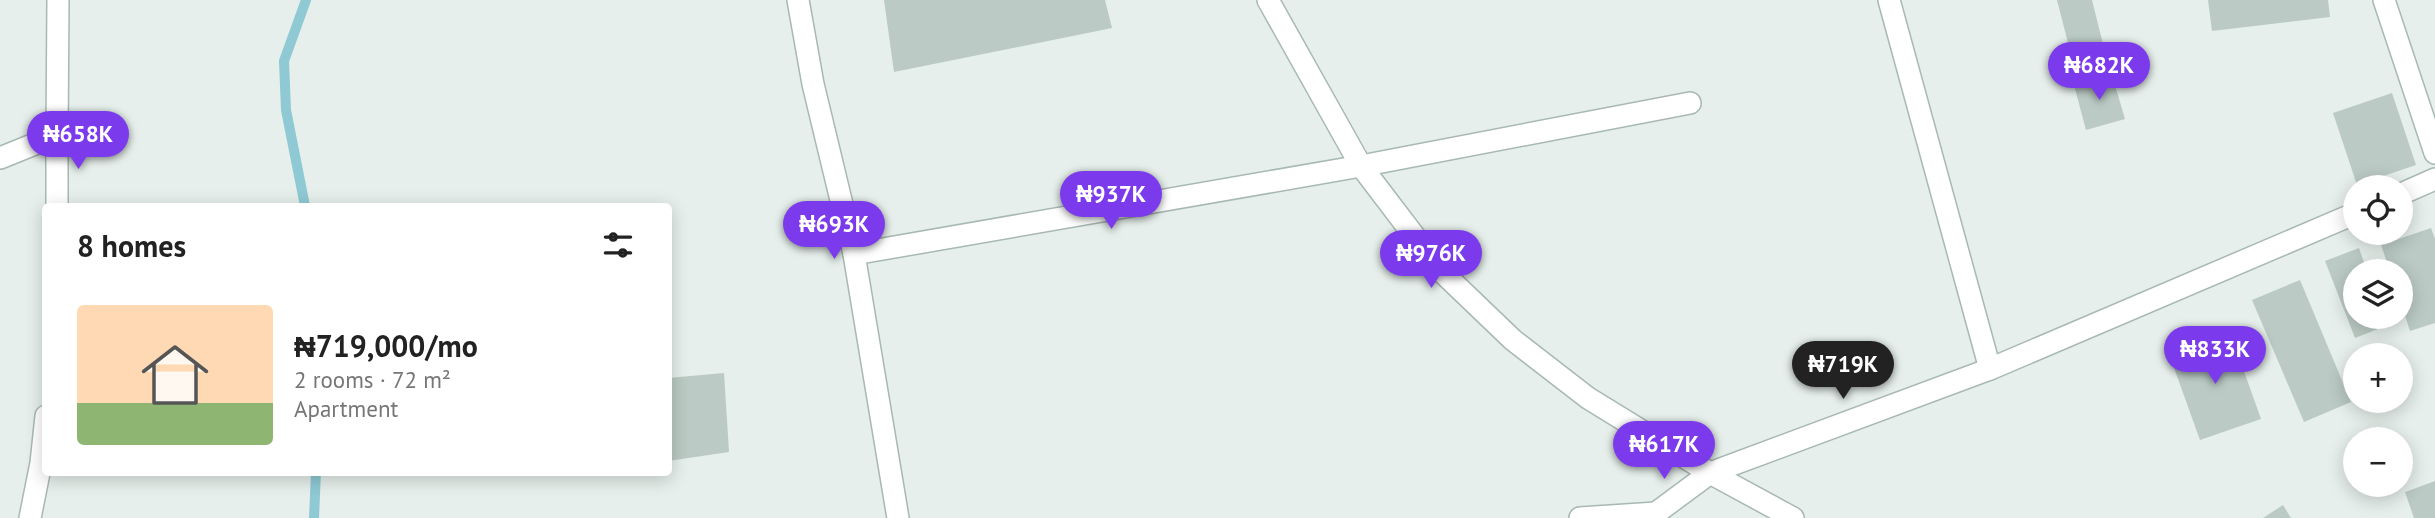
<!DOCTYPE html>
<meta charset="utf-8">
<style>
:root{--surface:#fff;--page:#f6f6f6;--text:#222;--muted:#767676;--accent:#7c3aed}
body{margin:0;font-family:"PT Sans",sans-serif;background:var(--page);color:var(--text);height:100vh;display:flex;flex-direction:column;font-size:26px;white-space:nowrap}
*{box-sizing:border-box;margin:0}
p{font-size:23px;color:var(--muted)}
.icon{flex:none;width:38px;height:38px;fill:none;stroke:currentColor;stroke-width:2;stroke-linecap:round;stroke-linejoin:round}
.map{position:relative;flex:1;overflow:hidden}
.details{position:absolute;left:42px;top:203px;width:630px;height:273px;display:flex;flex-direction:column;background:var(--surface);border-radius:7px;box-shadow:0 4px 18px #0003}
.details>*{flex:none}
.buttons{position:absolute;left:2343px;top:175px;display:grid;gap:14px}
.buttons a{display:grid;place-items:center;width:70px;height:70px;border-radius:50%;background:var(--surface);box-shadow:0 4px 18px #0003;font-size:35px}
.price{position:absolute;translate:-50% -60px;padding:0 16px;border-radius:24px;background:var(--accent);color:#fff;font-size:23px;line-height:46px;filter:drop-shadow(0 2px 4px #0008)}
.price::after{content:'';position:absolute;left:50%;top:42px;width:21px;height:16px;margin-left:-10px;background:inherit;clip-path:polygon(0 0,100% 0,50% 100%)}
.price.selected{background:#222;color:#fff}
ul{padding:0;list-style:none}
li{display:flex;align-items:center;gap:21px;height:175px;padding:0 35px}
li span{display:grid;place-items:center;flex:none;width:196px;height:140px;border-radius:7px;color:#555}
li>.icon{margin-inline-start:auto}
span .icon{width:84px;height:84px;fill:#fffc;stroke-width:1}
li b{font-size:30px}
h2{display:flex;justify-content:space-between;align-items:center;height:84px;padding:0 35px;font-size:30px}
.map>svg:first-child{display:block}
</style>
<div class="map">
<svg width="2435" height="518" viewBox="0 0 2435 518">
<rect width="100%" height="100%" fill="#e6efeb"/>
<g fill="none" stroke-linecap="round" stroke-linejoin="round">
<!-- stream -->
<g stroke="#8ec9d4" stroke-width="10">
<path d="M 305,206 L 286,110 L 284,61 L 306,0"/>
<path d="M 314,518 L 316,472"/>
</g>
</g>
<!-- building -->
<g fill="#bbcac4">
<path d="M 884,0 L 1105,0 L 1112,28 L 894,72 Z"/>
<path d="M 2057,0 L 2092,0 L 2103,44 L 2068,43 Z"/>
<path d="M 2208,0 L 2328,0 L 2330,17 L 2212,31 Z"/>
<path d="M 2112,75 L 2125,119 L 2086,130 L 2074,85 Z"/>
<path d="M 2392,93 L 2416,165 L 2357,185 L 2333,113 Z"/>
<path d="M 2431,228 L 2435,239 L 2435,323 L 2410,331 L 2401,303 L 2401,271 L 2390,271 L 2381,245 Z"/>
<path d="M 2359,248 L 2367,271 L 2356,271 L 2356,317 L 2384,317 L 2388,325 L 2355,338 L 2325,261 Z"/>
<path d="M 2300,280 L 2351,402 L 2304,422 L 2252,300 Z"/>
<path d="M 2230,332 L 2261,419 L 2200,440 L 2169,354 Z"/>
<path d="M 724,373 L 729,452 L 668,461 L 668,378 Z"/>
<path d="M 2435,481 L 2435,518 L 2414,518 L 2405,492 Z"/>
<path d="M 2283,505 L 2291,518 L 2263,518 Z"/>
</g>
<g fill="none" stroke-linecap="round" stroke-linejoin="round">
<defs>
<g id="minor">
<path d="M 798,0 L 813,84 L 854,254 L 898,518"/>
<path d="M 1268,0 L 1361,166 L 1441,271 L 1513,340 L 1588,398 L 1710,473 L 1793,518"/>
<path d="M 1889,0 L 1990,369"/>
<path d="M 2384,0 L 2435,153"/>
<path d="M 0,158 L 57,135 L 58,0"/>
<path d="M 2401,194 L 2435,179"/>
<path d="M 57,206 L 57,135"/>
<path d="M 854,254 L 1361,166 L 1690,103"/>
<path d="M 30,518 L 41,463 L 46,416"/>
<path d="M 1580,518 L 1656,513"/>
<path d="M 1655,518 L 1656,513 L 1710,473 L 1990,369 L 2356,213"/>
</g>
</defs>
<!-- minor casing -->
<use href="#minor" stroke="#a8b8b2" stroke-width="24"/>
<!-- minor -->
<use href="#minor" stroke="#fff" stroke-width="21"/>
</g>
</svg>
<div class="buttons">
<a><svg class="icon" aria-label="locate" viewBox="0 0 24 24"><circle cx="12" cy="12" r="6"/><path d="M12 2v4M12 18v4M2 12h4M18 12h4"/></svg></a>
<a><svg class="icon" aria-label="layers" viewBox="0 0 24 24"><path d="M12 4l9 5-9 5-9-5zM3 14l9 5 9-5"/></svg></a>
<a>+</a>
<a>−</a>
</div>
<b class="price" style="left:2099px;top:102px">₦682K</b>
<b class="price" style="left:78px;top:171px">₦658K</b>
<b class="price" style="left:1111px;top:231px">₦937K</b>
<b class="price" style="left:834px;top:261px">₦693K</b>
<b class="price" style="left:1431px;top:290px">₦976K</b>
<b class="price" style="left:2215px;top:386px">₦833K</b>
<b class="price selected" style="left:1843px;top:401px">₦719K</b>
<b class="price" style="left:1664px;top:481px">₦617K</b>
<section class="details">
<h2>8 homes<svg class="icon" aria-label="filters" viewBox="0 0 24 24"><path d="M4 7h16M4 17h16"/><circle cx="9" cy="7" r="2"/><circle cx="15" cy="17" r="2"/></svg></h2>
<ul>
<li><span style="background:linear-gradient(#ffd9b3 70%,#8fb573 0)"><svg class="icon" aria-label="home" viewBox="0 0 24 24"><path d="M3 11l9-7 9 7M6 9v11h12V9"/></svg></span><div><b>₦719,000/mo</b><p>2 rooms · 72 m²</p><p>Apartment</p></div></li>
</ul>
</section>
</div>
